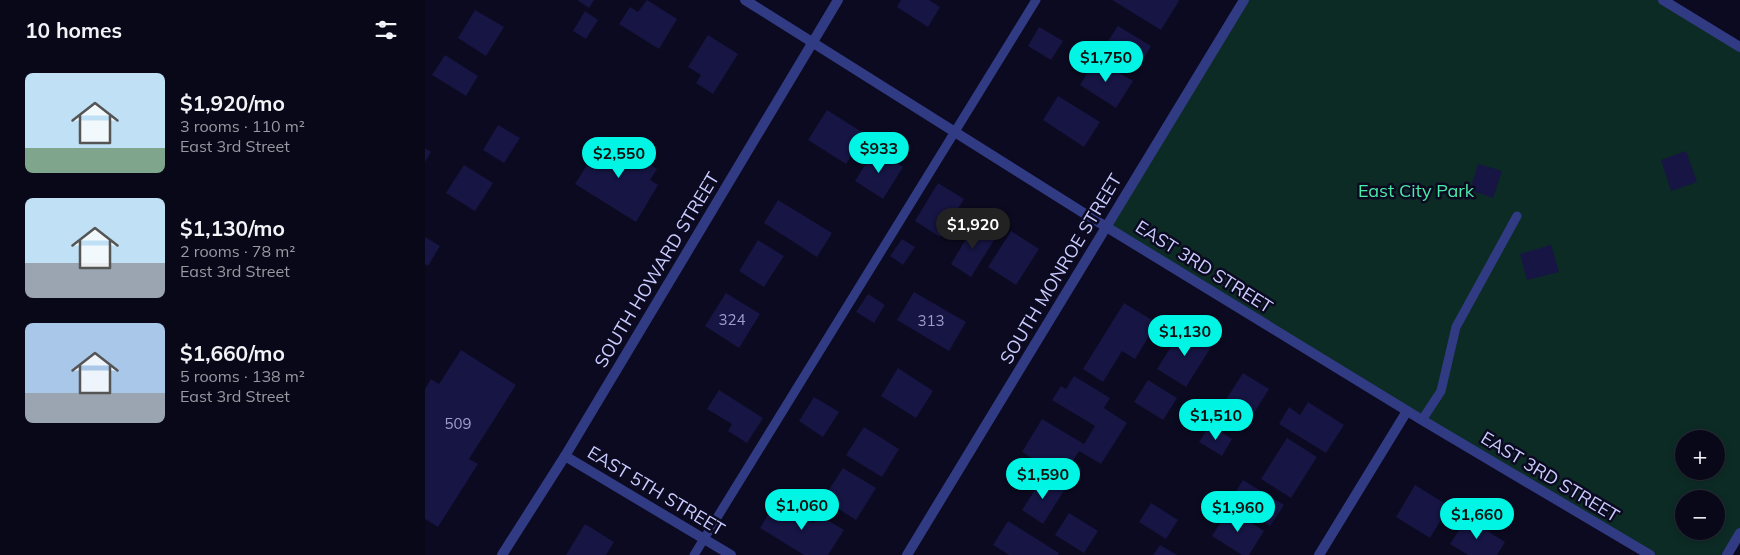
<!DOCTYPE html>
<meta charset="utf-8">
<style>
:root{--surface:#080818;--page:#111121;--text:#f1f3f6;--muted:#989aa2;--line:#292937;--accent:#00f5e5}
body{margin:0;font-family:Mulish,sans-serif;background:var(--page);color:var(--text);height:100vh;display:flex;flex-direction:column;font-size:19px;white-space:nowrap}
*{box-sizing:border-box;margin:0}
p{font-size:16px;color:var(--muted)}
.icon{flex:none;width:28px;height:28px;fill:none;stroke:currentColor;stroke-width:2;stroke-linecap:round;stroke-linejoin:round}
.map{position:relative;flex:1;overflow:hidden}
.panel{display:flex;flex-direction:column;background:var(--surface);width:425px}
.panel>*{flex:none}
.fabs{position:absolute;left:1250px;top:430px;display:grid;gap:10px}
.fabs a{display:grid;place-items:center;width:50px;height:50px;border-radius:50%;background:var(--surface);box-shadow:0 2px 8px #0003,0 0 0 1px var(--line);font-size:25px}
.price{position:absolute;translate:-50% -42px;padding:0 11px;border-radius:18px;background:var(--accent);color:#111;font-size:16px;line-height:32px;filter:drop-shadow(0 1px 2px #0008)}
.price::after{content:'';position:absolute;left:50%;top:30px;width:15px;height:11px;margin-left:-8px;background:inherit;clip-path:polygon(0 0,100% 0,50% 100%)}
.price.selected{background:#222;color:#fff}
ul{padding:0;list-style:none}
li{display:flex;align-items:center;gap:15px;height:125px;padding:0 25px}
li span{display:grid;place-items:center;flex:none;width:140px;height:100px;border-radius:8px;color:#555}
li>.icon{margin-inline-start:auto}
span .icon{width:60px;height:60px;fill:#fffc;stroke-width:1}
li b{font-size:21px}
h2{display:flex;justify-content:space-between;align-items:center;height:60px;padding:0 25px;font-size:21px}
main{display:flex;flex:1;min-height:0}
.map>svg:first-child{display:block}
</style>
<main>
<section class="panel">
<h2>10 homes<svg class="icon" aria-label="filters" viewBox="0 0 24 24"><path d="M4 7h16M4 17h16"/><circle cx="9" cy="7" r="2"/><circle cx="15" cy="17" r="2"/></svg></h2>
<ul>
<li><span style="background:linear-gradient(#bfe0f5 75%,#7fa58c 0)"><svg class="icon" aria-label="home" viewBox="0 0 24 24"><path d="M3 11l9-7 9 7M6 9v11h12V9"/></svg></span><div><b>$1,920/mo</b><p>3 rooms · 110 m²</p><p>East 3rd Street</p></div></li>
<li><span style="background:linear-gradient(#bfe0f5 65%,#9aa5b1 0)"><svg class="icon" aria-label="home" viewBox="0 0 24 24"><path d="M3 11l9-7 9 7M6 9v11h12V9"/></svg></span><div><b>$1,130/mo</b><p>2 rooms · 78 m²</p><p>East 3rd Street</p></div></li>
<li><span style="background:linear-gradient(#a9c7e8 70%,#9aa5b1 0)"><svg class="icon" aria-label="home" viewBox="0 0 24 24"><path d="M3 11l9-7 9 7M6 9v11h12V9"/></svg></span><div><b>$1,660/mo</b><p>5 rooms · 138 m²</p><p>East 3rd Street</p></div></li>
</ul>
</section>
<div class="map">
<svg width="1315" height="555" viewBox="0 0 1315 555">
<rect width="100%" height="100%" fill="#0b0a20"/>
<!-- green -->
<path fill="#0d2b25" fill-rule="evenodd" d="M 819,0 L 1238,0 L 1315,47 L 1315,533 L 1302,555 L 1225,555 L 680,226 ZM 1259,439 L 1291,439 L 1291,471 L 1259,471 ZM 1259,499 L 1291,499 L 1291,531 L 1259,531 Z"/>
<!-- building -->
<g fill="#161543">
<path d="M 152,0 L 169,0 L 164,8 Z"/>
<path d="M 222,0 L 252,19 L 234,49 L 194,24 L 205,7 L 213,12 Z"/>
<path d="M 476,0 L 504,0 L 515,7 L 503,27 L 472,7 Z"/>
<path d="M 687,0 L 753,0 L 754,1 L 736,30 Z"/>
<path d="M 50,10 L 79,27 L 61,56 L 33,38 Z"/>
<path d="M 160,11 L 173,20 L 161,39 L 148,31 Z"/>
<path d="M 693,26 L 726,46 L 711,71 L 677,50 Z"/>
<path d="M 614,27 L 638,41 L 626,60 L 603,46 Z"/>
<path d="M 283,35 L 313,54 L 288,94 L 271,83 L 276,75 L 263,67 Z"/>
<path d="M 20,55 L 53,76 L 41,96 L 7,75 Z"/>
<path d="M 671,59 L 708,81 L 691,108 L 655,85 Z"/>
<path d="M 633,96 L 675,122 L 659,147 L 618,120 Z"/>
<path d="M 402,110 L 440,134 L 421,164 L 383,140 Z"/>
<path d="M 73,125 L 95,138 L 79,163 L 58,150 Z"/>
<path d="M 180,136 L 232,169 L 225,180 L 233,185 L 211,222 L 150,184 Z"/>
<path d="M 0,148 L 6,152 L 0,162 Z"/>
<path d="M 450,149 L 478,167 L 458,199 L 430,181 Z"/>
<path d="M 1261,151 L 1272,182 L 1246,191 L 1236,160 Z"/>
<path d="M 1053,164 L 1077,171 L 1068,198 L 1045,190 Z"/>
<path d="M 39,165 L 68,183 L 50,211 L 21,193 Z"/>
<path d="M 513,183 L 539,199 L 515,237 L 490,221 Z"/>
<path d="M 353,200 L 407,233 L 392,257 L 339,223 Z"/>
<path d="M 550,224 L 571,237 L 546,277 L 526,264 Z"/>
<path d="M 586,231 L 614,249 L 591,285 L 563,267 Z"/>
<path d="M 0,237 L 15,246 L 3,266 L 0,264 Z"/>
<path d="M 477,239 L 490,247 L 478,265 L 465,256 Z"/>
<path d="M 333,240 L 359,256 L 339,287 L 314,271 Z"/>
<path d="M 1126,245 L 1134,272 L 1102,280 L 1095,254 Z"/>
<path d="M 489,292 L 541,322 L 524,351 L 472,320 Z"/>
<path d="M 301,293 L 335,314 L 314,348 L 280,326 Z"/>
<path d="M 443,294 L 460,305 L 449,323 L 431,312 Z"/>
<path d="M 699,303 L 732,323 L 710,359 L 697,351 L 678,382 L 658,369 Z"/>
<path d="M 759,326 L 788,344 L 761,387 L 732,369 Z"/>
<path d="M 36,350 L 91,385 L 44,459 L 53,464 L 13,527 L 0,519 L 0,389 L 6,379 L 14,384 Z"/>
<path d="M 473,368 L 508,391 L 491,418 L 456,396 Z"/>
<path d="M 818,373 L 844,389 L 817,432 L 791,415 Z"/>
<path d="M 649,376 L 685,398 L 679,408 L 702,423 L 676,464 L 654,451 L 638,477 L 597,452 L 617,419 L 659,444 L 670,426 L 627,400 L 636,386 L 641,389 Z"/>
<path d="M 723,380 L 752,398 L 738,420 L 709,402 Z"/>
<path d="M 294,390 L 338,418 L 322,443 L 303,431 L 307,424 L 282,409 Z"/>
<path d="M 389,397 L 414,412 L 398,437 L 374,421 Z"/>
<path d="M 883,402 L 919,425 L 901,453 L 854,424 L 864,407 L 875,415 Z"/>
<path d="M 785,425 L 807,439 L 797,456 L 774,442 Z"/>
<path d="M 439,427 L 474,449 L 457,477 L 421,455 Z"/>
<path d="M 862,438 L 892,457 L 866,498 L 836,479 Z"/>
<path d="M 418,468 L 451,488 L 431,520 L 398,499 Z"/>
<path d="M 619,476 L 640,489 L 618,524 L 597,510 Z"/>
<path d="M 818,480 L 859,505 L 845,526 L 805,501 Z"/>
<path d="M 990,485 L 1024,506 L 1005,538 L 971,517 Z"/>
<path d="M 352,500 L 389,523 L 394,515 L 419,530 L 403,555 L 379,555 L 335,528 Z"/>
<path d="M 726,503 L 753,520 L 741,539 L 714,522 Z"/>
<path d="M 804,509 L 839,531 L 824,555 L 817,555 L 787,536 Z"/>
<path d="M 644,513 L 673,531 L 659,553 L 630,535 Z"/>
<path d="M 1042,518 L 1080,542 L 1072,555 L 1043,555 L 1025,544 Z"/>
<path d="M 583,521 L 634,553 L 633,555 L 584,555 L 568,545 Z"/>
<path d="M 160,524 L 189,542 L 181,555 L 141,555 Z"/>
<path d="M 735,545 L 752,555 L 728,555 Z"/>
</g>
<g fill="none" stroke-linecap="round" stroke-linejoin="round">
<!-- lane -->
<g stroke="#313b84" stroke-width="9">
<path d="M 997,420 L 1016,391 L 1031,327 L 1092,216"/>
<path d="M 269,555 L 611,0"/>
</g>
<!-- street -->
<g stroke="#313b84" stroke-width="10">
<path d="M 320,0 L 657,212 L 997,420 L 1225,555"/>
<path d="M 1238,0 L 1315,47"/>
<path d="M 140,456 L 306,555"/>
<path d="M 77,555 L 140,456 L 413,0"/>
<path d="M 482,555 L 819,0"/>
<path d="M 894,555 L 982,411"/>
<path d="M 1302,555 L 1315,533"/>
</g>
</g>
<g text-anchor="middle" stroke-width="5" stroke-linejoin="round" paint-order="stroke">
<!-- number labels -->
<g font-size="15" fill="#9d9ed0">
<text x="307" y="325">324</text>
<text x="506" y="326">313</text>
<text x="33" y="429">509</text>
</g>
<!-- park labels -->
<g font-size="18" fill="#4aeaa8" stroke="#0b0a20">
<text x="991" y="197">East City Park</text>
</g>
<!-- street labels -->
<g font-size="18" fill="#caccff" stroke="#0b0a20">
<text transform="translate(779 267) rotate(32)" y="6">EAST 3RD STREET</text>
<text transform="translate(636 269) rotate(-59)" y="6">SOUTH MONROE STREET</text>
<text transform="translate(232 270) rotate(-59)" y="6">SOUTH HOWARD STREET</text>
<text transform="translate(1125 477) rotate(31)" y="6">EAST 3RD STREET</text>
<text transform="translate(231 491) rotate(31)" y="6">EAST 5TH STREET</text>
</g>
</g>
</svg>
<div class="fabs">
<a>+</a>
<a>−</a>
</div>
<b class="price" style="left:681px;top:83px">$1,750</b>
<b class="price" style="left:454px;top:174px">$933</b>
<b class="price" style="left:194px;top:179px">$2,550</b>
<b class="price selected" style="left:548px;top:250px">$1,920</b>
<b class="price" style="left:760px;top:357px">$1,130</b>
<b class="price" style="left:791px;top:441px">$1,510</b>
<b class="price" style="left:618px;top:500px">$1,590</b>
<b class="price" style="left:377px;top:531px">$1,060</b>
<b class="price" style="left:813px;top:533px">$1,960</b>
<b class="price" style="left:1052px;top:540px">$1,660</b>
</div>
</main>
